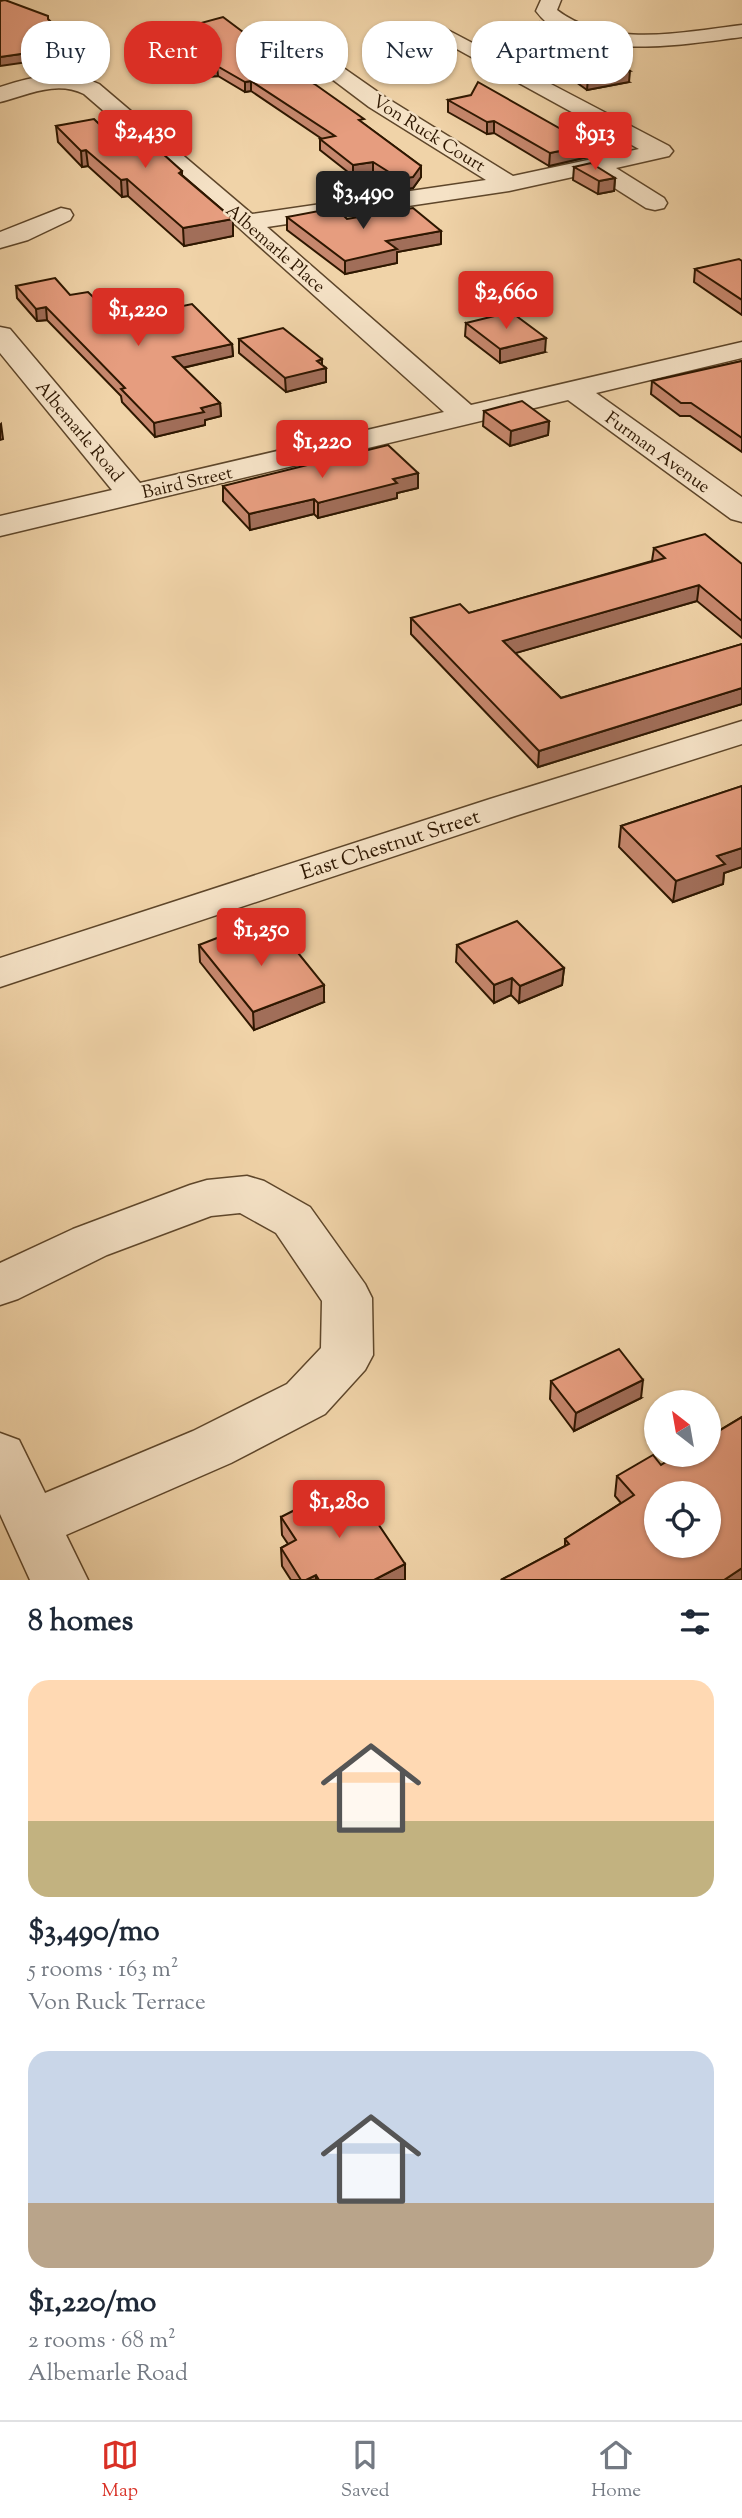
<!DOCTYPE html>
<meta charset="utf-8">
<style>
:root{--surface:#fff;--page:#f6f6f7;--text:#1f2937;--muted:#747a83;--line:#e0e1e3;--accent:#d93025}
body{margin:0;font-family:"Sorts Mill Goudy",serif;background:var(--page);color:var(--text);height:100vh;display:flex;flex-direction:column;font-size:26px;white-space:nowrap}
*{box-sizing:border-box;margin:0}
p{font-size:23px;color:var(--muted)}
.icon{flex:none;width:38px;height:38px;fill:none;stroke:currentColor;stroke-width:2;stroke-linecap:round;stroke-linejoin:round}
.map{position:relative;height:1580px;overflow:hidden}
.details{display:flex;flex-direction:column;background:var(--surface);flex:1}
.details>*{flex:none}
.hud{position:absolute;left:21px;top:21px;width:700px;height:63px;display:flex;gap:14px}
.needle{width:46px;rotate:329deg}
.buttons{position:absolute;left:644px;top:1390px;display:grid;gap:14px}
.buttons a{display:grid;place-items:center;width:77px;height:77px;border-radius:50%;background:var(--surface);box-shadow:0 2px 5px #0004;font-size:35px}
.price{position:absolute;translate:-50% -60px;padding:0 16px;border-radius:7px;background:var(--accent);color:#fff;font-size:23px;line-height:46px;filter:drop-shadow(0 2px 4px #0008)}
.price::after{content:'';position:absolute;left:50%;top:42px;width:21px;height:16px;margin-left:-10px;background:inherit;clip-path:polygon(0 0,100% 0,50% 100%)}
.price.active{background:#222;color:#fff}
ul{padding:0;list-style:none}
li{display:grid;align-content:center;gap:14px;height:371px;padding:0 28px}
li span{display:grid;place-items:center;height:217px;border-radius:21px;color:#555}
li>.icon{margin-inline-start:auto}
span .icon{width:126px;height:126px;fill:#fffc;stroke-width:1}
li b{font-size:30px}
h2{display:flex;justify-content:space-between;align-items:center;height:84px;padding:0 28px;font-size:30px}
.tag{padding:0 24px;border-radius:28px;background:var(--surface);box-shadow:0 2px 5px #0004;font-size:24px;line-height:63px}
.tag.active{background:var(--accent);color:#fff}
.tab-bar{display:flex;justify-content:space-around;align-items:center;height:98px;border-top:2px solid var(--line);background:var(--surface);font-size:19px;color:var(--muted)}
.tab-bar a{display:grid;justify-items:center;gap:4px}
.tab-bar .active{color:var(--accent)}
.map>svg:first-child{display:block}
</style>
<div class="map">
<svg width="742" height="1580" viewBox="0 0 742 1580">
<rect width="100%" height="100%" fill="#f0d3a8"/>
<filter id="stains"><feTurbulence type="fractalNoise" baseFrequency=".00286" numOctaves="4"/><feColorMatrix values="0 0 0 0 .2 0 0 0 0 .09 0 0 0 0 .02 0 0 0 .5 -.17"/></filter>
<radialGradient id="worn" r=".72"><stop offset=".6" stop-color="#630" stop-opacity="0"/><stop offset="1" stop-color="#630" stop-opacity=".3"/></radialGradient>
<g fill="none" stroke-linecap="round" stroke-linejoin="round">
<defs>
<g id="minor">
<path d="M 541,0 L 561,0 L 557,10 C 608,49 682,32 742,25 L 742,37 C 687,44 574,64 536,11 Z"/>
<path d="M 442,27 L 669,146 L 673,151 L 669,156 L 616,168 L 664,198 L 667,203 L 664,208 L 655,210 L 646,208 L 591,173 L 509,191 L 267,227 L 471,405 L 742,342 L 742,358 L 596,393 L 742,497 L 742,522 L 731,519 L 568,400 L 0,536 L 0,516 L 112,490 L 0,353 L 0,327 L 10,329 L 140,483 L 444,412 L 238,227 L 84,94 C 56,80 28,95 0,102 L 0,87 C 33,76 67,69 99,84 L 252,214 L 486,180 L 369,107 L 308,61 L 269,44 L 266,40 L 269,36 L 276,34 L 322,53 L 385,97 L 513,176 L 639,149 L 435,37 L 432,33 L 435,29 Z"/>
<path d="M 61,208 L 70,210 L 73,215 L 70,220 L 28,240 L 0,248 L 0,232 Z"/>
<path d="M 742,721 L 742,744 L 518,815 L 0,987 L 0,958 L 490,799 Z"/>
<path d="M 247,1176 L 264,1181 L 310,1207 L 365,1284 L 372,1298 L 373,1355 L 365,1370 L 325,1414 L 231,1463 L 66,1535 L 88,1580 L 30,1580 L 0,1514 L 0,1433 L 19,1440 L 45,1493 L 193,1431 L 287,1384 L 321,1348 L 322,1301 L 276,1233 L 240,1213 L 211,1216 L 107,1255 L 18,1299 L 0,1305 L 0,1263 L 73,1229 L 190,1185 L 207,1180 Z"/>
</g>
</defs>
<!-- minor casing -->
<use href="#minor" stroke="#5e462a" stroke-width="3"/>
<!-- minor -->
<use href="#minor" fill="#f5e2c6" fill-rule="evenodd"/>
</g>
<!-- wall -->
<g fill="#c6876d" stroke="#2e1700" stroke-width="2">
<path d="M 175,30 L 255,41 L 255,51 L 364,124 L 421,166 L 421,177 L 413,188 L 400,190 L 373,172 L 353,176 L 320,150 L 320,139 L 322,139 L 251,91 L 245,92 L 218,76 L 205,77 L 175,40 Z"/>
<path d="M 531,37 L 629,82 L 587,90 L 530,49 Z"/>
<path d="M 448,100 L 588,157 L 549,166 L 494,133 L 487,134 L 448,112 Z"/>
<path d="M 99,124 L 182,171 L 182,175 L 233,219 L 233,236 L 184,246 L 128,196 L 122,197 L 88,166 L 82,167 L 58,142 L 56,126 Z"/>
<path d="M 574,167 L 615,178 L 614,191 L 598,194 L 573,180 Z"/>
<path d="M 333,216 L 347,219 L 441,244 L 397,252 L 397,263 L 345,274 L 287,230 L 287,217 Z"/>
<path d="M 742,261 L 742,315 L 694,282 L 695,269 Z"/>
<path d="M 16,286 L 70,295 L 117,320 L 232,344 L 233,356 L 183,368 L 220,403 L 221,416 L 205,420 L 205,425 L 155,437 L 122,402 L 121,396 L 47,320 L 37,321 L 17,298 Z"/>
<path d="M 466,323 L 545,352 L 500,363 L 465,336 Z"/>
<path d="M 239,339 L 322,359 L 322,365 L 326,368 L 326,382 L 286,392 L 239,353 Z"/>
<path d="M 742,361 L 742,452 L 690,416 L 680,416 L 651,394 L 652,381 Z"/>
<path d="M 484,411 L 549,421 L 548,435 L 510,446 L 483,426 Z"/>
<path d="M 223,486 L 418,488 L 397,493 L 397,498 L 318,518 L 314,514 L 250,530 L 223,501 Z"/>
<path d="M 654,548 L 742,564 L 742,638 L 697,601 L 515,653 L 561,698 L 742,644 L 742,704 L 538,767 L 411,634 L 411,618 L 469,613 L 652,561 Z"/>
<path d="M 742,786 L 742,867 L 724,873 L 723,884 L 673,902 L 619,847 L 621,826 Z"/>
<path d="M 260,941 L 324,1002 L 254,1030 L 200,962 L 199,945 Z"/>
<path d="M 457,945 L 564,968 L 562,985 L 519,1003 L 511,995 L 494,1003 L 456,962 Z"/>
<path d="M 551,1381 L 641,1398 L 574,1431 L 550,1399 Z"/>
<path d="M 742,1417 L 742,1580 L 501,1580 L 565,1546 L 565,1539 L 621,1503 L 615,1496 L 617,1476 L 661,1465 Z"/>
<path d="M 281,1517 L 405,1564 L 405,1580 L 291,1580 L 282,1566 L 281,1548 L 288,1544 L 282,1535 Z"/>
</g>
<!-- shaded-wall -->
<g fill="#a16e59" stroke="#2e1700" stroke-width="2">
<path d="M 255,41 L 255,51 L 243,44 Z"/>
<path d="M 76,46 L 77,55 L 0,66 L 0,57 Z"/>
<path d="M 217,66 L 218,76 L 205,77 L 205,67 Z"/>
<path d="M 630,71 L 629,82 L 587,90 L 588,78 Z"/>
<path d="M 251,81 L 251,91 L 245,92 L 245,82 Z"/>
<path d="M 494,121 L 494,133 L 487,134 L 487,122 Z"/>
<path d="M 589,145 L 588,157 L 549,166 L 550,153 Z"/>
<path d="M 86,150 L 88,166 L 82,167 L 81,151 Z"/>
<path d="M 373,162 L 373,172 L 353,176 L 353,165 Z"/>
<path d="M 421,166 L 421,177 L 413,188 L 400,190 L 400,179 Z"/>
<path d="M 615,178 L 614,191 L 598,194 L 599,181 Z"/>
<path d="M 127,179 L 128,196 L 122,197 L 121,180 Z"/>
<path d="M 233,219 L 233,236 L 184,246 L 183,228 Z"/>
<path d="M 441,231 L 441,244 L 397,252 L 397,263 L 345,274 L 345,261 L 386,241 Z"/>
<path d="M 46,307 L 47,320 L 37,321 L 36,309 Z"/>
<path d="M 546,338 L 545,352 L 500,363 L 500,349 Z"/>
<path d="M 232,344 L 233,356 L 173,370 L 173,357 Z"/>
<path d="M 322,359 L 322,369 L 326,368 L 326,382 L 286,392 L 285,378 L 317,361 Z"/>
<path d="M 220,403 L 221,416 L 205,420 L 205,425 L 155,437 L 154,423 L 201,408 Z"/>
<path d="M 549,421 L 548,435 L 510,446 L 511,431 Z"/>
<path d="M 1,424 L 3,439 L 0,440 L 0,425 Z"/>
<path d="M 418,473 L 418,488 L 397,493 L 397,498 L 318,518 L 318,503 L 393,479 Z"/>
<path d="M 314,499 L 314,514 L 250,530 L 249,514 Z"/>
<path d="M 699,585 L 697,601 L 502,657 L 503,641 Z"/>
<path d="M 742,688 L 742,704 L 538,767 L 539,751 Z"/>
<path d="M 742,848 L 742,867 L 724,873 L 723,884 L 673,902 L 676,881 L 717,856 Z"/>
<path d="M 564,968 L 562,985 L 519,1003 L 520,986 Z"/>
<path d="M 512,978 L 511,995 L 494,1003 L 494,985 Z"/>
<path d="M 324,985 L 324,1002 L 254,1030 L 253,1012 Z"/>
<path d="M 643,1380 L 641,1398 L 574,1431 L 576,1413 Z"/>
<path d="M 405,1564 L 405,1580 L 374,1580 Z"/>
<path d="M 742,1568 L 742,1580 L 724,1580 Z"/>
<path d="M 316,1575 L 316,1580 L 306,1580 Z"/>
</g>
<!-- building -->
<g fill="#e69d7f" stroke="#2e1700" stroke-width="2" fill-rule="evenodd">
<path d="M 5,0 L 48,16 L 48,19 L 76,46 L 0,57 L 0,1 Z"/>
<path d="M 223,17 L 255,41 L 243,44 L 316,85 L 364,119 L 359,120 L 421,166 L 413,177 L 400,179 L 373,162 L 353,165 L 320,139 L 335,136 L 251,81 L 245,82 L 217,66 L 205,67 L 175,30 Z"/>
<path d="M 540,22 L 630,71 L 588,78 L 531,37 Z"/>
<path d="M 478,82 L 589,145 L 550,153 L 494,121 L 487,122 L 448,100 L 471,95 Z"/>
<path d="M 94,119 L 99,124 L 110,122 L 133,127 L 182,171 L 179,173 L 233,219 L 183,228 L 127,179 L 121,180 L 86,150 L 81,151 L 56,126 Z"/>
<path d="M 591,163 L 615,178 L 599,181 L 574,167 Z"/>
<path d="M 413,208 L 441,231 L 386,241 L 397,249 L 345,261 L 287,217 L 324,210 L 333,216 L 342,214 L 347,219 Z"/>
<path d="M 739,259 L 742,261 L 742,300 L 695,269 Z"/>
<path d="M 55,278 L 70,295 L 88,292 L 117,320 L 192,304 L 232,344 L 173,357 L 220,403 L 201,408 L 204,412 L 154,423 L 121,389 L 125,388 L 46,307 L 36,309 L 16,286 Z"/>
<path d="M 511,312 L 546,338 L 500,349 L 466,323 Z"/>
<path d="M 283,328 L 322,359 L 317,361 L 326,368 L 285,378 L 239,339 Z"/>
<path d="M 742,361 L 742,438 L 691,403 L 681,403 L 652,381 Z"/>
<path d="M 522,401 L 549,421 L 511,431 L 484,411 Z"/>
<path d="M 388,445 L 418,473 L 393,479 L 397,483 L 318,503 L 314,499 L 249,514 L 223,486 Z"/>
<path d="M 705,534 L 742,564 L 742,621 L 699,585 L 503,641 L 561,698 L 742,644 L 742,688 L 539,751 L 411,618 L 460,604 L 469,613 L 665,558 L 654,548 Z"/>
<path d="M 742,786 L 742,848 L 717,856 L 725,864 L 676,881 L 621,826 Z"/>
<path d="M 517,921 L 564,968 L 520,986 L 512,978 L 494,985 L 457,945 Z"/>
<path d="M 248,926 L 260,941 L 282,933 L 324,985 L 253,1012 L 199,945 Z"/>
<path d="M 619,1349 L 643,1380 L 576,1413 L 551,1381 Z"/>
<path d="M 742,1417 L 742,1568 L 724,1580 L 501,1580 L 569,1544 L 565,1539 L 634,1495 L 617,1476 L 653,1455 L 661,1465 L 679,1454 L 709,1454 L 709,1437 ZM 656,1493 L 709,1493 L 709,1545 L 656,1545 Z"/>
<path d="M 350,1482 L 405,1564 L 374,1580 L 319,1580 L 316,1575 L 306,1580 L 301,1580 L 281,1548 L 296,1540 L 281,1517 Z"/>
</g>
<g text-anchor="middle" stroke-width="5" stroke-linejoin="round" paint-order="stroke">
<!-- far-street labels -->
<g font-size="18" fill="#2e1700" stroke="#f5e2c6">
<text transform="translate(429 133) rotate(32)" y="6">Von Ruck Court</text>
<text transform="translate(276 248) rotate(41)" y="6">Albemarle Place</text>
<text transform="translate(80 431) rotate(50)" y="6">Albemarle Road</text>
<text transform="translate(658 452) rotate(36)" y="6">Furman Avenue</text>
<text transform="translate(187 482) rotate(-13)" y="6">Baird Street</text>
</g>
<!-- street labels -->
<g font-size="21" fill="#2e1700" stroke="#f5e2c6">
<text transform="translate(390 844) rotate(-18)" y="7">East Chestnut Street</text>
</g>
</g>
<rect width="100%" height="100%" filter="url(#stains)"/>
<rect width="100%" height="100%" fill="url(#worn)"/>
</svg>
<div class="buttons">
<a><svg class="needle" viewBox="-14 -14 28 28"><path d="M0-13l5 13h-10z" fill="#e53935"/><path d="M0 13l5-13h-10z" fill="#747a83"/></svg></a>
<a><svg class="icon" aria-label="locate" viewBox="0 0 24 24"><circle cx="12" cy="12" r="6"/><path d="M12 2v4M12 18v4M2 12h4M18 12h4"/></svg></a>
</div>
<b class="price" style="left:145px;top:170px">$2,430</b>
<b class="price" style="left:595px;top:172px">$913</b>
<b class="price active" style="left:363px;top:231px">$3,490</b>
<b class="price" style="left:506px;top:331px">$2,660</b>
<b class="price" style="left:138px;top:348px">$1,220</b>
<b class="price" style="left:322px;top:480px">$1,220</b>
<b class="price" style="left:261px;top:968px">$1,250</b>
<b class="price" style="left:339px;top:1540px">$1,280</b>
<div class="hud">
<a class="tag">Buy</a>
<a class="tag active">Rent</a>
<a class="tag">Filters</a>
<a class="tag">New</a>
<a class="tag">Apartment</a>
</div>
</div>
<section class="details">
<h2>8 homes<svg class="icon" aria-label="filters" viewBox="0 0 24 24"><path d="M4 7h16M4 17h16"/><circle cx="9" cy="7" r="2"/><circle cx="15" cy="17" r="2"/></svg></h2>
<ul>
<li><span style="background:linear-gradient(#ffd9b3 65%,#c2b280 0)"><svg class="icon" aria-label="home" viewBox="0 0 24 24"><path d="M3 11l9-7 9 7M6 9v11h12V9"/></svg></span><div><b>$3,490/mo</b><p>5 rooms · 163 m²</p><p>Von Ruck Terrace</p></div></li>
<li><span style="background:linear-gradient(#c9d6e8 70%,#b9a48a 0)"><svg class="icon" aria-label="home" viewBox="0 0 24 24"><path d="M3 11l9-7 9 7M6 9v11h12V9"/></svg></span><div><b>$1,220/mo</b><p>2 rooms · 68 m²</p><p>Albemarle Road</p></div></li>
</ul>
</section>
<nav class="tab-bar">
<a class="active"><svg class="icon" aria-label="map" viewBox="0 0 24 24"><path d="M3 6l6-2 6 2 6-2v14l-6 2-6-2-6 2zM9 4v14M15 6v14"/></svg>Map</a>
<a><svg class="icon" aria-label="saved" viewBox="0 0 24 24"><path d="M7 4h10v16l-5-4-5 4z"/></svg>Saved</a>
<a><svg class="icon" aria-label="home" viewBox="0 0 24 24"><path d="M3 11l9-7 9 7M6 9v11h12V9"/></svg>Home</a>
</nav>
